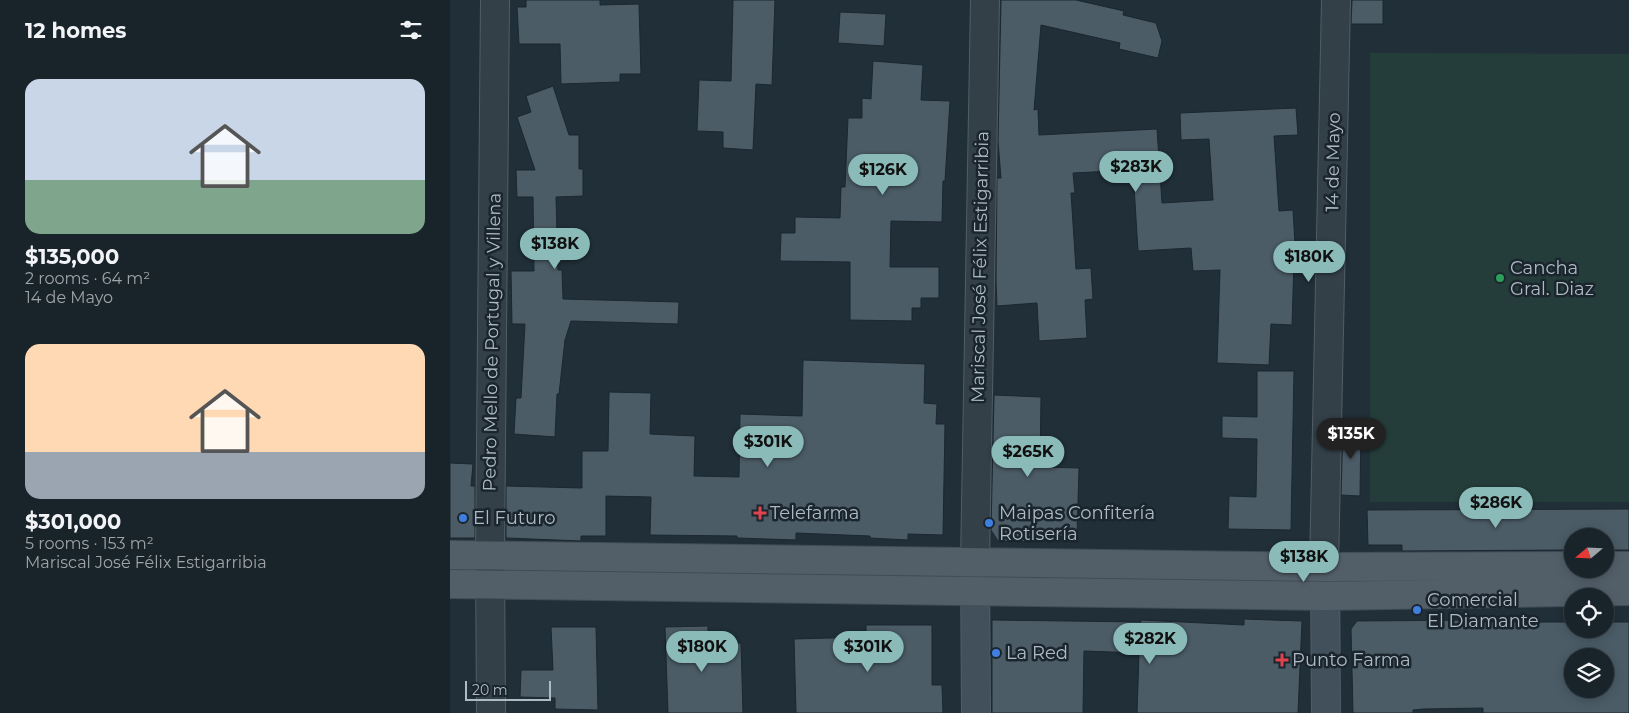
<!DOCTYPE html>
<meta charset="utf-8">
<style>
:root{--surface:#19232a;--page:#262f36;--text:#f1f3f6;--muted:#9fa4a8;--line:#374047;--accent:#8bbbb9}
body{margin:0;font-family:Montserrat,sans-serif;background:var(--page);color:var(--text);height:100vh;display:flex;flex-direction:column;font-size:19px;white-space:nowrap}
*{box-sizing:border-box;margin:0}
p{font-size:16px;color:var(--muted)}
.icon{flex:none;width:28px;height:28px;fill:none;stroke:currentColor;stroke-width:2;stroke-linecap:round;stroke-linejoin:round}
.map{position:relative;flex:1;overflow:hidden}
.sheet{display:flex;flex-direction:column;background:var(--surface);width:450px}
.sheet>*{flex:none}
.needle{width:32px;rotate:251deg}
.controls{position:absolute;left:1114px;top:528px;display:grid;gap:10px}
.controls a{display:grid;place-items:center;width:50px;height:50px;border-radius:50%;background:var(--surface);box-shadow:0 2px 12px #0003,0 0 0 1px var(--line);font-size:25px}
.scale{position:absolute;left:15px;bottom:12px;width:86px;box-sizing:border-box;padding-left:5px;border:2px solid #aebbc5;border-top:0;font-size:14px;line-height:18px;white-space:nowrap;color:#aebbc5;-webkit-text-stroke:4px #1a252d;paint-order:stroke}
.price{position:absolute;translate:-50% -42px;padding:0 11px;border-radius:18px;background:var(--accent);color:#111;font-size:16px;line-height:32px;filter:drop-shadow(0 1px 2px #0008)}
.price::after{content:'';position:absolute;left:50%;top:30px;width:15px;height:11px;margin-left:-8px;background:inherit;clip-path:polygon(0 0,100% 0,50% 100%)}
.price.selected{background:#222;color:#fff}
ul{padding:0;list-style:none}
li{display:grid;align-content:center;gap:10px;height:265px;padding:0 25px}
li span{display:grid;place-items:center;height:155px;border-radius:15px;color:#555}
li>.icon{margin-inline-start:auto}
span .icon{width:90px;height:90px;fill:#fffc;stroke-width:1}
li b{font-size:21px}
h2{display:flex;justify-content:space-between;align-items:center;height:60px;padding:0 25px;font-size:21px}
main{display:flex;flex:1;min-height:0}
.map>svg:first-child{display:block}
</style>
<main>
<section class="sheet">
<h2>12 homes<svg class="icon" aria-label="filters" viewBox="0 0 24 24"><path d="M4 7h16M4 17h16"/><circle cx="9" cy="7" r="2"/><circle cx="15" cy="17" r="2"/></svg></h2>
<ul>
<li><span style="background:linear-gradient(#c9d6e8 65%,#7fa58c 0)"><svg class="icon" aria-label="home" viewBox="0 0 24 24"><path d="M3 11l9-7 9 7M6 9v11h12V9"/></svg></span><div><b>$135,000</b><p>2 rooms · 64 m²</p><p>14 de Mayo</p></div></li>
<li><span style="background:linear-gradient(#ffd9b3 70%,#9aa5b1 0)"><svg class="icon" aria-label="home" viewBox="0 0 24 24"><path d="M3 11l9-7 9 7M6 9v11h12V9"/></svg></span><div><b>$301,000</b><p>5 rooms · 153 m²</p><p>Mariscal José Félix Estigarribia</p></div></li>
</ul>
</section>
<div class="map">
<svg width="1179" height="713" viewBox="0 0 1179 713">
<rect width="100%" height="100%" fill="#212f38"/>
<!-- green -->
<path fill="#253d3a" d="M 920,53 L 1179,54 L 1179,502 L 920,502 Z"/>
<!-- building -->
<g fill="#4b5c67" stroke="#1c272f" fill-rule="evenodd">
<path d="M 76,0 L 150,0 L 150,5 L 189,4 L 191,74 L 170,74 L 170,82 L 111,84 L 110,44 L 69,44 L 67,7 L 76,7 Z"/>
<path d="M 283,0 L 325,0 L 322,85 L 306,84 L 303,150 L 273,148 L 273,132 L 247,131 L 249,80 L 281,81 Z"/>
<path d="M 551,0 L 626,0 L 674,11 L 673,15 L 706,23 L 712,41 L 708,58 L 669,49 L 670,43 L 591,25 L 584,110 L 588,109 L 589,135 L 707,129 L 712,203 L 763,200 L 759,139 L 731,140 L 730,113 L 846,108 L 848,135 L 824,136 L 829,211 L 843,210 L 846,260 L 844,261 L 842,325 L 821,324 L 819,365 L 767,363 L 770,270 L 743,271 L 741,248 L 688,251 L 683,170 L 623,173 L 625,193 L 621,193 L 626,269 L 641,268 L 643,299 L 635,300 L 637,338 L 589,341 L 587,303 L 547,306 L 546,280 L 547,178 L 551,178 L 548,141 Z"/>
<path d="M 902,0 L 933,0 L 933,24 L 901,24 Z"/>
<path d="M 390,12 L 436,14 L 434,46 L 388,43 Z"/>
<path d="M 423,61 L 473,65 L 471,100 L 500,101 L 495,181 L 493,181 L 492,222 L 441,221 L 440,267 L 489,267 L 489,298 L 471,298 L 471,308 L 462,308 L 462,321 L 400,320 L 400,262 L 330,261 L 331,233 L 345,233 L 345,217 L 390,218 L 391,187 L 395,187 L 398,118 L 412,118 L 412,98 L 421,99 Z"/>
<path d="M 103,86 L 119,135 L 129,135 L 129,169 L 133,169 L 133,196 L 106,197 L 108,270 L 112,270 L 113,299 L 229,302 L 228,324 L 121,321 L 115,340 L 109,394 L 107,394 L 105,437 L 64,434 L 66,398 L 71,398 L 75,324 L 62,324 L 61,271 L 84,271 L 83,197 L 67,197 L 66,170 L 85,170 L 67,117 L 81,112 L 76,96 Z"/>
<path d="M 353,360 L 475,364 L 474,403 L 487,404 L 486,424 L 495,424 L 493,535 L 458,534 L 458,540 L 420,538 L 420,536 L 346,533 L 346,540 L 287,538 L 287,536 L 200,535 L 201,497 L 156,496 L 156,536 L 131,536 L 131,541 L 56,538 L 56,486 L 132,488 L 132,451 L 158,451 L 159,392 L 201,393 L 200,434 L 245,436 L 244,476 L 289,477 L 290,414 L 352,416 Z"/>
<path d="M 807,371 L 844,371 L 841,530 L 778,529 L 779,496 L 806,497 L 807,439 L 772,438 L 772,416 L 807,417 Z"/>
<path d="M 544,395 L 591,397 L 590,467 L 629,468 L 627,537 L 588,536 L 588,542 L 548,541 L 541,530 Z"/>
<path d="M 893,424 L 911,424 L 910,496 L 891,495 Z"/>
<path d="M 0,463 L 23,464 L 21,486 L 25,486 L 25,538 L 0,538 Z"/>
<path d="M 1179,509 L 1179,550 L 1155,550 L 1155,536 L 1122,536 L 1122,550 L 952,551 L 952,545 L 918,545 L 917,510 Z"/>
<path d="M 794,619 L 852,621 L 848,713 L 687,713 L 689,653 L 634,651 L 633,713 L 542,713 L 542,620 L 691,622 L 691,620 L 794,625 Z"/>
<path d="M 1031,620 L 1031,622 L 1122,622 L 1122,629 L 1155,629 L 1155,622 L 1179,622 L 1179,713 L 1033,713 L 1033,708 L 973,709 L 963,710 L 963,713 L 903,713 L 901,629 L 907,621 ZM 1122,656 L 1155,656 L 1155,689 L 1122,689 Z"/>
<path d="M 416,625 L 482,625 L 482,685 L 492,685 L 493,713 L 346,713 L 344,639 L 416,637 Z"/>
<path d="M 258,626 L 258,644 L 291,643 L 293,713 L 218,713 L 215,627 Z"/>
<path d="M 101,627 L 146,627 L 148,710 L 105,709 L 105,698 L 70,697 L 71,670 L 103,670 Z"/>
</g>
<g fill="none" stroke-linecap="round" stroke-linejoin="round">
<defs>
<g id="minor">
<path d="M 525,562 L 535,0"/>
<path d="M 874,567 L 886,0"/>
<path d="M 41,713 L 40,556 L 45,0"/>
</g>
<g id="secondary">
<path d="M 525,567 L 526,713"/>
<path d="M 875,572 L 876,713"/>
</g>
<g id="primary">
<path d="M 0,555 L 874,567 L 1122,566"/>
<path d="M 1155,566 L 1179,566"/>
<path d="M 0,584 L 876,596 L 1179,591"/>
</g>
</defs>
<!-- minor casing -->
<use href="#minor" stroke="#515e66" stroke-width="30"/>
<!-- secondary casing -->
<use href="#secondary" stroke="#515e66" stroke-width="30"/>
<!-- primary casing -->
<use href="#primary" stroke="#404c55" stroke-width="30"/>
<!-- minor -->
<use href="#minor" stroke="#344048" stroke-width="28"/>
<!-- secondary -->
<use href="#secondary" stroke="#42505b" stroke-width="28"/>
<!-- primary -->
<use href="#primary" stroke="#525f69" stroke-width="28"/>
</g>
<!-- markers -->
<circle fill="#2e9e5b" stroke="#1a252d" stroke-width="2" cx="1050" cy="278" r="5"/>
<g fill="#e0444e" stroke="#1a252d" stroke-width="2">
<path d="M307.5 505.5h5v5h5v5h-5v5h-5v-5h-5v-5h5z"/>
<path d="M829.5 652.5h5v5h5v5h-5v5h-5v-5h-5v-5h5z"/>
</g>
<g fill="#3f7fe0" stroke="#1a252d" stroke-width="2">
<circle cx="13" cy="518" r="5"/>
<circle cx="539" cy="523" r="5"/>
<circle cx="967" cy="610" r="5"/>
<circle cx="546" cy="653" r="5"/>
</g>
<g text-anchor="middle" stroke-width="5" stroke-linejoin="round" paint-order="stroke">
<!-- street labels -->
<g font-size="18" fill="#aebbc5" stroke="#1a252d">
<text transform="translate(883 162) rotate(-89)" y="6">14 de Mayo</text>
<text transform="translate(530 267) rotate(-89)" y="6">Mariscal José Félix Estigarribia</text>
<text transform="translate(42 342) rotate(-89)" y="6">Pedro Mello de Portugal y Villena</text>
</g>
<!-- poi labels -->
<g font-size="18" fill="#aebbc5" stroke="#1a252d" text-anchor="start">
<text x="1060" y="274">Cancha<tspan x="1060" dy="21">Gral. Diaz</tspan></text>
<text x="320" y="519">Telefarma</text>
<text x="549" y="519">Maipas Confitería<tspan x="549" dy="21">Rotisería</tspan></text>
<text x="23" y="524">El Futuro</text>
<text x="977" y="606">Comercial<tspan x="977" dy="21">El Diamante</tspan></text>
<text x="556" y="659">La Red</text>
<text x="842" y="666">Punto Farma</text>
</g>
</g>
</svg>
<div class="controls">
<a><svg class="needle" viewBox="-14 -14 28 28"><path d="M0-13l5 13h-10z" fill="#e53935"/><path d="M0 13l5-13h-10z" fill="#9fa4a8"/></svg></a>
<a><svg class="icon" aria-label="locate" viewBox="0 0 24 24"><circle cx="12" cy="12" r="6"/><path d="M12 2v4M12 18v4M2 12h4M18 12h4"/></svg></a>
<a><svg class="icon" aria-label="layers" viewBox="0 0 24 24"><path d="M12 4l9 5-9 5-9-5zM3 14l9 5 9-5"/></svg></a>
</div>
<div class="scale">20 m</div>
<b class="price" style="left:686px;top:193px">$283K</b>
<b class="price" style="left:433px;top:196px">$126K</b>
<b class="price" style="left:105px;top:270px">$138K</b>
<b class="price" style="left:859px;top:283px">$180K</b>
<b class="price selected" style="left:901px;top:460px">$135K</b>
<b class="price" style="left:318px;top:468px">$301K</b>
<b class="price" style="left:578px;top:478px">$265K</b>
<b class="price" style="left:1046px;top:529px">$286K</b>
<b class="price" style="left:854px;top:583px">$138K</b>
<b class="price" style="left:700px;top:665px">$282K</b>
<b class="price" style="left:252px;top:673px">$180K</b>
<b class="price" style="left:418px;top:673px">$301K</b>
</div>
</main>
